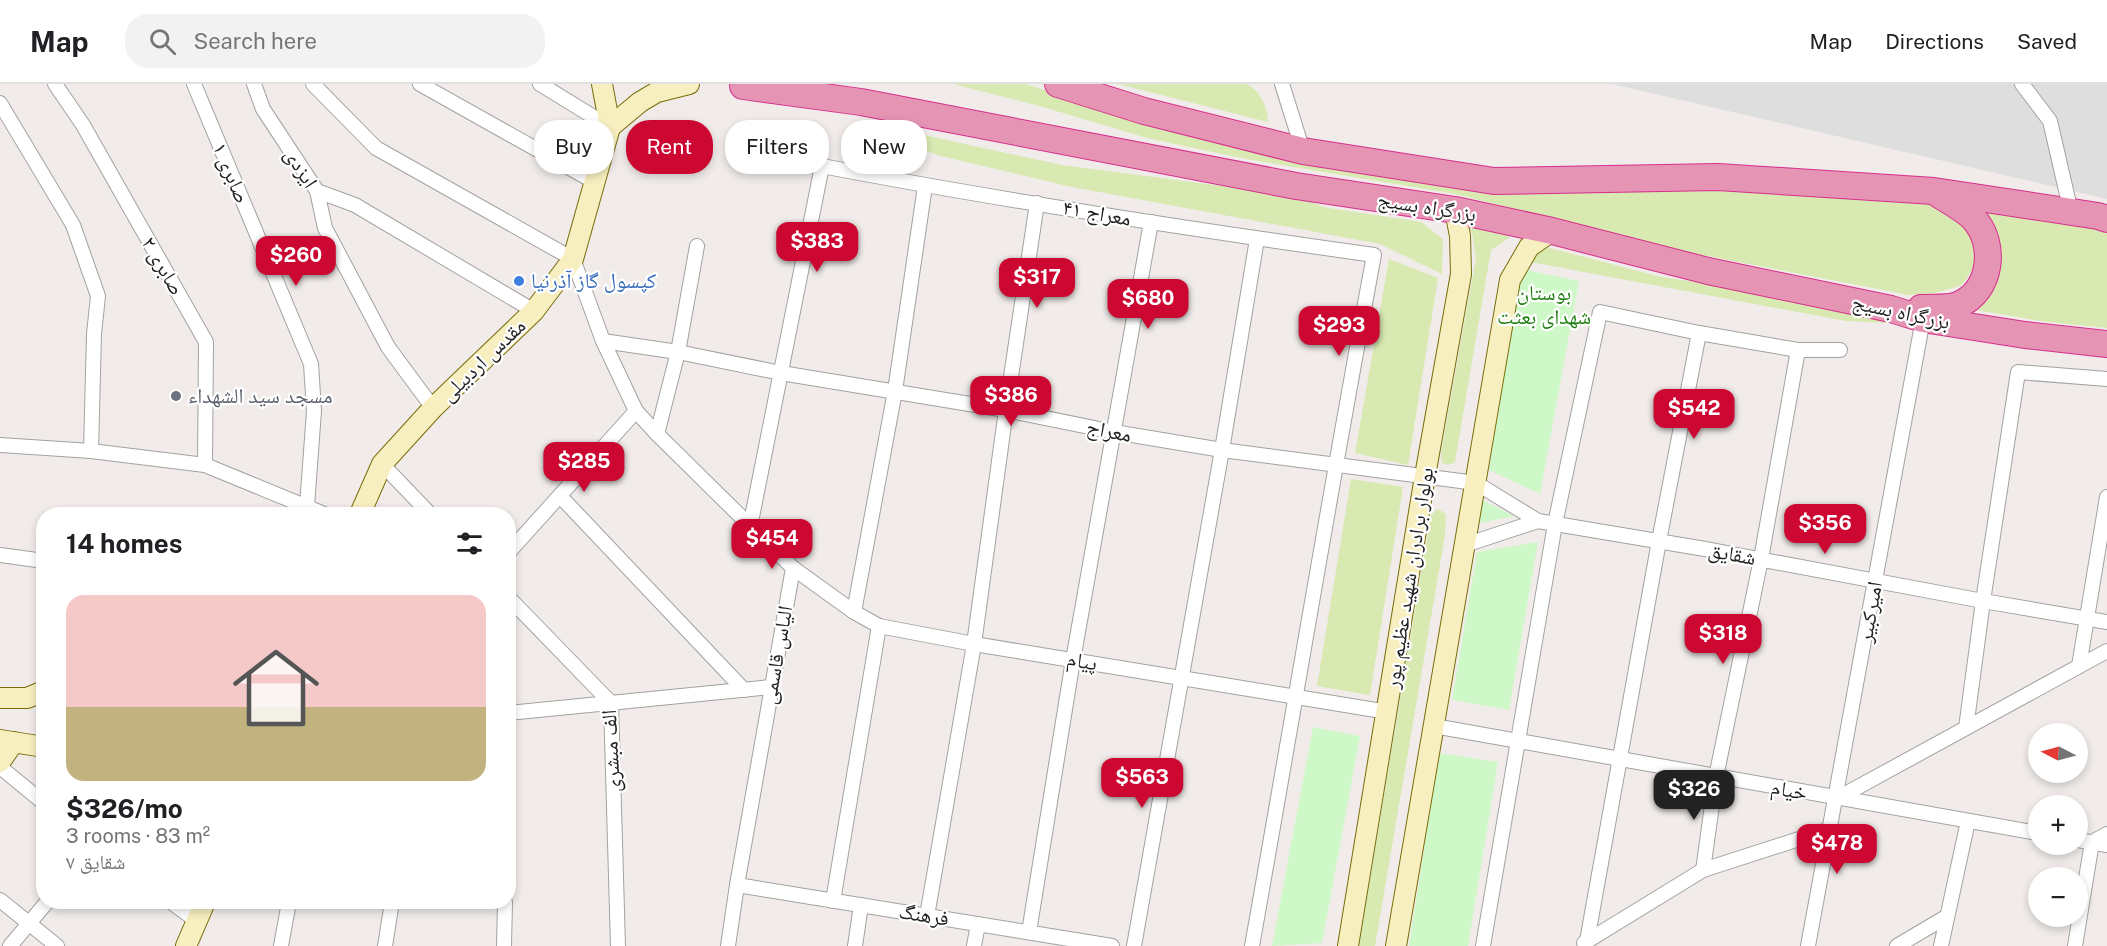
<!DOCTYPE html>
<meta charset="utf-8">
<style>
:root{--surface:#fff;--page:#f2f2f2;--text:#202124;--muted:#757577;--line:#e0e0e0;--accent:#cc0731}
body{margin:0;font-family:"Public Sans","Noto Naskh Arabic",sans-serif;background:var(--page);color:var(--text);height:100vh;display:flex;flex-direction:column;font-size:22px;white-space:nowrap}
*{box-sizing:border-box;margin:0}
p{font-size:20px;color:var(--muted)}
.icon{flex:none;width:33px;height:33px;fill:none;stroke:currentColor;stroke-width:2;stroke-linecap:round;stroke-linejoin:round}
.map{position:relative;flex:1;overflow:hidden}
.details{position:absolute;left:36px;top:423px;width:480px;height:402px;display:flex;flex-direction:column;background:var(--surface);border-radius:24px;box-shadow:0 3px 9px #0003}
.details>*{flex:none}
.guide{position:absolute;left:534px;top:36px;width:570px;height:54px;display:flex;gap:12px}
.needle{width:39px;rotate:276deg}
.buttons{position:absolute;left:2028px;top:639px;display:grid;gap:12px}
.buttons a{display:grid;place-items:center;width:60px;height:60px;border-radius:50%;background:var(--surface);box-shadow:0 3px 9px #0003;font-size:30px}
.price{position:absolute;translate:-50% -51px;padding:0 14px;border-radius:12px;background:var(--accent);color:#fff;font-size:20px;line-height:39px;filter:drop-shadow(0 2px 3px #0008)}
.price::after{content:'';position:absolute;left:50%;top:36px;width:18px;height:14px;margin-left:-9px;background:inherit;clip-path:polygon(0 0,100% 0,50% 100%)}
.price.current{background:#222;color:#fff}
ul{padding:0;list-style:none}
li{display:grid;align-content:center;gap:12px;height:318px;padding:0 30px}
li+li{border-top:2px solid var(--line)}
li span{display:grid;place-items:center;height:186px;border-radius:18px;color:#555}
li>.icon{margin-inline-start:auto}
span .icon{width:108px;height:108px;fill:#fffc;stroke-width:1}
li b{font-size:26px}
h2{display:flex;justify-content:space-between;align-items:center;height:72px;padding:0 30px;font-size:26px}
.tag{padding:0 21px;border-radius:24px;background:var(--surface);box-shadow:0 3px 9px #0003;font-size:21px;line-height:54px}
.tag.current{background:var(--accent);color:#fff}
header{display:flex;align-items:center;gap:36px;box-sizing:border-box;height:84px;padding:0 30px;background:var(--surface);border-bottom:2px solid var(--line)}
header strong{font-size:28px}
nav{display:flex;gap:33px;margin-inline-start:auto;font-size:21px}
.search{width:420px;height:54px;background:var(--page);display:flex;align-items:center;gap:15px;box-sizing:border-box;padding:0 21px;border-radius:24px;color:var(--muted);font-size:22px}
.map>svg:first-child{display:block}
</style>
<header>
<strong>Map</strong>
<div class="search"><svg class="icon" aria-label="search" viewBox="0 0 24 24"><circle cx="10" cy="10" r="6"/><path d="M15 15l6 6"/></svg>Search here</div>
<nav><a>Map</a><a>Directions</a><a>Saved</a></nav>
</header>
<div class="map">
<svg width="2107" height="862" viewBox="0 0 2107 862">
<rect width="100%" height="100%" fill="#f1ece9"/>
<!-- residential -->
<path fill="#dfdedf" d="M 1612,0 L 2107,0 L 2107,115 Z"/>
<!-- grass -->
<g fill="#d8e9b1">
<path d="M 953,0 L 1026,0 L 1154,43 L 1272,70 L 1669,104 L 1866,112 L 1924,117 L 1950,129 L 1966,141 L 1977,160 L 1975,182 L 1962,201 L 1935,209 L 1909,211 L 1676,166 L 1455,110 L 1246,75 L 1147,54 L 1043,23 Z"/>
<path d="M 1118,0 L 1247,0 C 1261,8 1267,22 1268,38 Z"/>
<path d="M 887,43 L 1062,81 L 1299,112 L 1323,123 L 1421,138 L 1443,155 L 1442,190 L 1380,160 L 1067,102 L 937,71 L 891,52 Z"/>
<path d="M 1983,123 L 2063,138 L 2107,148 L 2107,244 L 2048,238 L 1971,225 C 1978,219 1987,212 1992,205 C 2010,177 1998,148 1983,123 Z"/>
<path d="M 1468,142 L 1508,149 L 1509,154 L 1491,166 L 1455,378 L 1449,381 L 1442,379 L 1441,369 L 1476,174 L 1472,149 Z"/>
<path d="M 1550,164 L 1661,193 L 1716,201 L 1818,224 L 1906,240 L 1846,237 L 1525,177 L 1536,167 Z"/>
<path d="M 1389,175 L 1438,194 L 1408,381 L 1355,369 Z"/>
<path d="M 1351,395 L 1403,403 L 1370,611 L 1317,602 Z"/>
<path d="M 1438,425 L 1446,430 L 1445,451 L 1375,862 L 1359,862 L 1426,460 L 1431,431 Z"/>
</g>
<!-- park -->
<g fill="#cff8c8">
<path d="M 1526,186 L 1579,197 L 1540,410 L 1489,386 L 1513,219 L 1518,194 Z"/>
<path d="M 1482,416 L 1514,432 L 1480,439 Z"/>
<path d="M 1538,458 L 1509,626 L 1452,616 L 1477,468 Z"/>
<path d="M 1313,643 L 1360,652 L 1322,859 L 1272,862 Z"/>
<path d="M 1439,669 L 1498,678 L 1468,862 L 1409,862 Z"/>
</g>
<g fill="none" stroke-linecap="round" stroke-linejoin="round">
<defs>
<g id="street">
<path d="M 55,0 L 83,41 L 206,258 L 205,381"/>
<path d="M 194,0 L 311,280 L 314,327 L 307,422"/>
<path d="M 254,0 L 263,25 L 317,107 L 325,144 L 388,263 L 433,324"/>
<path d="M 313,0 L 376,64 L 573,175 L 603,257 L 636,327 L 657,350 L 793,484 L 737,801 L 728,862"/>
<path d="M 420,0 L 593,97"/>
<path d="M 540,0 L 610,43"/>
<path d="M 1282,0 L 1303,67"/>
<path d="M 2022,0 L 2050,37 L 2071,128"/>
<path d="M 0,19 L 73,141 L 98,212 L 94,250 L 91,367"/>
<path d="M 317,107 L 355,121 L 534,227"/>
<path d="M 603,257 L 678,268 L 781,289 L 1006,326 L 1114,348 L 1222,366 L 1476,399 L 1538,437"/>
<path d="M 657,350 L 678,268 L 697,162"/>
<path d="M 0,361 L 91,367 L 205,381 L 324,430"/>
<path d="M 382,380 L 430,430"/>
<path d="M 560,412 L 744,606"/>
<path d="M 750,443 L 822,82 C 1005,117 1189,145 1374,171 C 1331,401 1293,632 1252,862"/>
<path d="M 1465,461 L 1538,437 L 1705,465 L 1983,517 L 2107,538"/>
<path d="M 508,469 L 636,327"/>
<path d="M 0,471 L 44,477"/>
<path d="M 793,484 L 854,528 L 879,542 L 974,560 L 1388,628"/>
<path d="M 508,513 L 611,619 L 618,862"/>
<path d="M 854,528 L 895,307 L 925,102"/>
<path d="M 2079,582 L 2107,413"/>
<path d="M 508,629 L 771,603"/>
<path d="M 1434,642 L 2038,749"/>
<path d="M 1966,644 L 1983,517 L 2018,288 L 2107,295"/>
<path d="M 0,683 L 44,719"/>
<path d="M 1836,715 L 2107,567"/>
<path d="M 2078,756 L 2107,761"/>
<path d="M 1703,786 L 1716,693 L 1761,475 L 1798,266"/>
<path d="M 737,801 L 1112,862"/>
<path d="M 0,816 L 57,862"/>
<path d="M 833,817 L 879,542"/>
<path d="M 171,818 L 197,837"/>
<path d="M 927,832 L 974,560 L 1006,326 L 1037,119"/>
<path d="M 1029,848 L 1073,576 L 1151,138"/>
<path d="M 1587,857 L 1659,457 L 1699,249"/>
<path d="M 1584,859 L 1703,786 L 1830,745"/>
<path d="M 10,862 L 47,818"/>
<path d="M 281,862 L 289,818"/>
<path d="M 385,862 L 392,818"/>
<path d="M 504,862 L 505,818"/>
<path d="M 855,862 L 861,821"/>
<path d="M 974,862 L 978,840"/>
<path d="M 1134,862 L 1222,366 L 1257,155"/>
<path d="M 1483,862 L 1555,440 L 1600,228 L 1699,249 L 1798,266 L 1840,266"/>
<path d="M 1808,862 L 1923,235"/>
<path d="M 1897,862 L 1946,833"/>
<path d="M 1941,862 L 1968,737"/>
<path d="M 2075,862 L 2092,758 L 2107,750"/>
</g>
<g id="secondary">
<path d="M 610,43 L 640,18 L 657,8 L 689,0"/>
<path d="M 360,430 L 382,380 L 433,324 L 534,227 L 573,175 L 610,43 L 602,0"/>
<path d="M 0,614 L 27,614 L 44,607"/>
<path d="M 0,656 L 44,663"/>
<path d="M 0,678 L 14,658"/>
<path d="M 186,862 L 205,818"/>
<path d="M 1348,862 L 1425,392 L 1461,190 L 1460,152 L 1455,126"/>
<path d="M 1396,862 L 1510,196 L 1529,163 L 1552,147"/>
</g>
<g id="highway">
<path d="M 1058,0 L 1144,27 L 1303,67 L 1494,97 L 1718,93 L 1934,107 L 2098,132 L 2107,135"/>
<path d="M 743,2 L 861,18 L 1296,102 L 1455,126 L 1552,147 L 1708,187 L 1891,225 L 1923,235 L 2025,251 L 2107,260"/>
<path d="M 1921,224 C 1932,223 1948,225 1958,221 C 1992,207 1997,159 1973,134 C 1964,125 1949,117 1938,110"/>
</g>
</defs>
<!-- street casing -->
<use href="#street" stroke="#a2a2a2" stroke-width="16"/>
<!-- secondary casing -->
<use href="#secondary" stroke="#786c09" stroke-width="22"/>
<!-- highway casing -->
<use href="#highway" stroke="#d62f8c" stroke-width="28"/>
<!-- street -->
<use href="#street" stroke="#fff" stroke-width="14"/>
<!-- secondary -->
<use href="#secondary" stroke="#f8efc0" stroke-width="20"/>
<!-- highway -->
<use href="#highway" stroke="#e594b4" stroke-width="26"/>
</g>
<!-- markers -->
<circle fill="#3f7fe0" stroke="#fff" stroke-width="2" cx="519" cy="197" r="6"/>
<circle fill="#6b7280" stroke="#fff" stroke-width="2" cx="176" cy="312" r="6"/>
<g text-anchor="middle" stroke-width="4.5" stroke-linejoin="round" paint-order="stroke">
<!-- street labels -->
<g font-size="21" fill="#212121" stroke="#fff">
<text transform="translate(301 84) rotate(58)" y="7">ایزدی</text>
<text transform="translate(231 89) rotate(67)" y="7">صابری ۱</text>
<text transform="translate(1427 123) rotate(9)" y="7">بزرگراه بسیج</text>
<text transform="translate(1097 129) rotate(10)" y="7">معراج ۴۱</text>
<text transform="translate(163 182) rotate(60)" y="7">صابری ۲</text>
<text transform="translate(1901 228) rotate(12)" y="7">بزرگراه بسیج</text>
<text transform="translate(483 276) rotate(-44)" y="7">مقدس اردبیلی</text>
<text transform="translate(1109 347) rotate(11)" y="7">معراج</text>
<text transform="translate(1732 470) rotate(10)" y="7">شقایق</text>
<text transform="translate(1409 494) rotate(-81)" y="7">بولوار برادران شهید عظیم‌ پور</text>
<text transform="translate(1870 528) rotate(-80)" y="7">امیرکبیر</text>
<text transform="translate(777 571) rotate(-80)" y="7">الیاس قاسمی</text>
<text transform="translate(1082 577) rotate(10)" y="7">پیام</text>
<text transform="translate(611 667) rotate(-93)" y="7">الف مبشری</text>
<text transform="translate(1789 706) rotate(10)" y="7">خیام</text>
<text transform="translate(924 831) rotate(9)" y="7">فرهنگ</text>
</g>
<!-- shop labels -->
<g font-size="21" fill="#366cbe" stroke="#fff" text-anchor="start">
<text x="531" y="204">کپسول گاز آذرنیا</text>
</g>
<!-- park labels -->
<g font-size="21" fill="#1e7f10" stroke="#fff">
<text x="1544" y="216">بوستان<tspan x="1544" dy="24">شهدای بعثت</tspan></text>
</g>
<!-- worship labels -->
<g font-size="21" fill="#5b616d" stroke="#fff" text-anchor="start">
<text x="188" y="319">مسجد سید الشهداء</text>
</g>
</g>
</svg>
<div class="buttons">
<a><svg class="needle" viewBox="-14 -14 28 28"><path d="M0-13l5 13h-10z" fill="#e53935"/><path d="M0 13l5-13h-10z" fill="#757577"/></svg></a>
<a>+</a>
<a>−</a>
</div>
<b class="price" style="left:817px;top:189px">$383</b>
<b class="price" style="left:296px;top:203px">$260</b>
<b class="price" style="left:1037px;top:225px">$317</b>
<b class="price" style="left:1148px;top:246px">$680</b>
<b class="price" style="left:1339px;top:273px">$293</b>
<b class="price" style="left:1011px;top:343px">$386</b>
<b class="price" style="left:1694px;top:356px">$542</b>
<b class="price" style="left:584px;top:409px">$285</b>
<b class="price" style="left:1825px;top:471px">$356</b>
<b class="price" style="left:772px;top:486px">$454</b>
<b class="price" style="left:1723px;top:581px">$318</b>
<b class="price" style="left:1142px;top:725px">$563</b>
<b class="price current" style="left:1694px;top:737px">$326</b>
<b class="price" style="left:1837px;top:791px">$478</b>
<div class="guide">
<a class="tag">Buy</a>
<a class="tag current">Rent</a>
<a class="tag">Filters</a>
<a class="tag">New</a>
</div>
<section class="details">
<h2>14 homes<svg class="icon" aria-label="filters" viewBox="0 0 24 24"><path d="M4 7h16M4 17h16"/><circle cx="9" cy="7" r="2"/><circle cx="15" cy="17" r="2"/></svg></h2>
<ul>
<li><span style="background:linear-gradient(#f6c9c9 60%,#c2b280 0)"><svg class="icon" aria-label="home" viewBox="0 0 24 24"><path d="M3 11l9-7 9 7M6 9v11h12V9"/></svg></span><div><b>$326/mo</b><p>3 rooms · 83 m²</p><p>شقایق ۷</p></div></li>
</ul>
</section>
</div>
